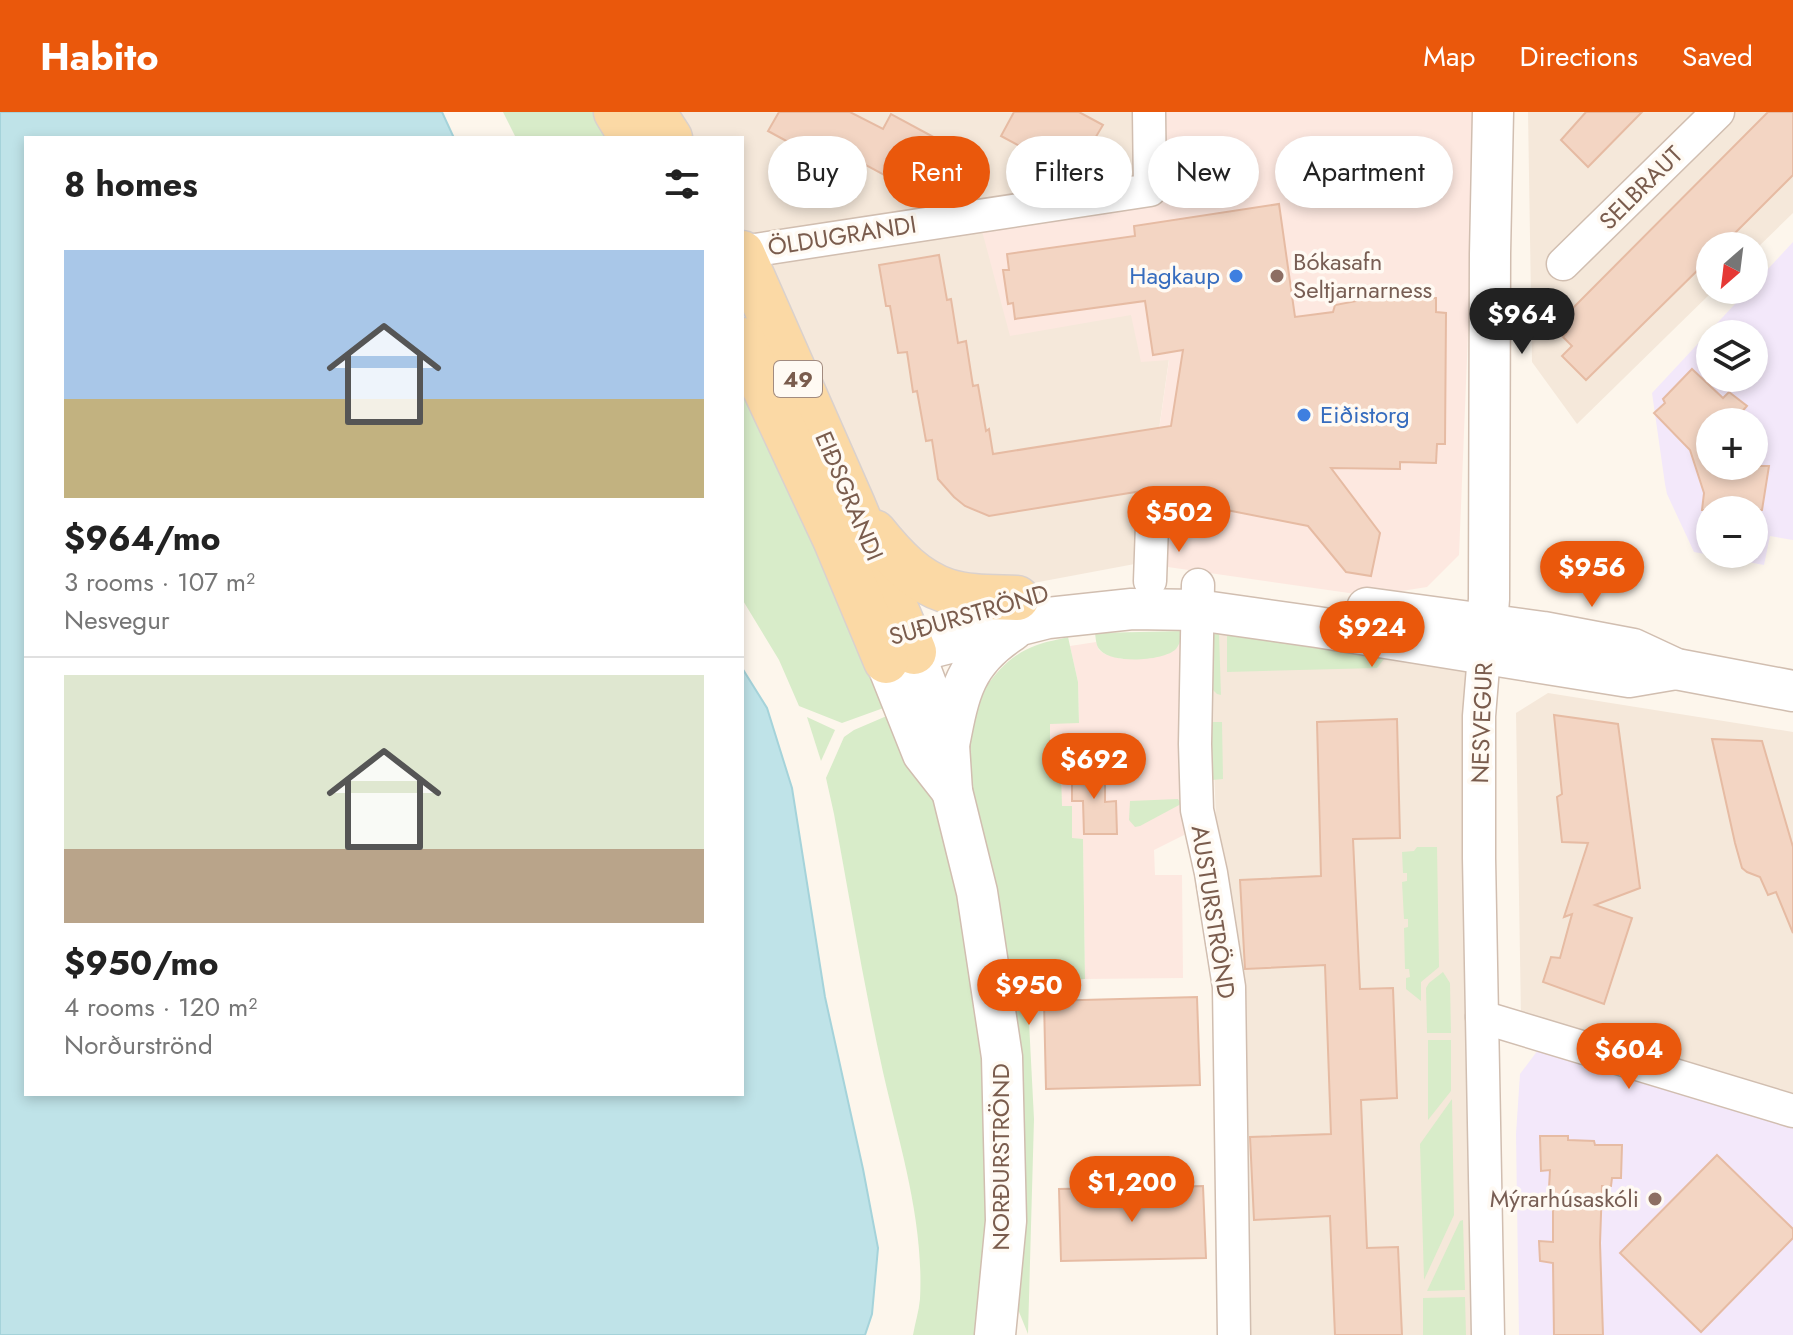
<!DOCTYPE html>
<meta charset="utf-8">
<style>
:root{--surface:#fff;--page:#f2f2f2;--text:#222;--muted:#767676;--line:#e0e0e0;--accent:#ea580c}
body{margin:0;font-family:Jost,sans-serif;background:var(--page);color:var(--text);height:100vh;display:flex;flex-direction:column;font-size:30px;white-space:nowrap}
*{box-sizing:border-box;margin:0}
p{font-size:26px;color:var(--muted)}
.icon{flex:none;width:44px;height:44px;fill:none;stroke:currentColor;stroke-width:2;stroke-linecap:round;stroke-linejoin:round}
.map{position:relative;flex:1;overflow:hidden}
.drawer{position:absolute;left:24px;top:24px;width:720px;height:960px;display:flex;flex-direction:column;background:var(--surface);border-radius:0px;box-shadow:0 4px 12px #0003}
.drawer>*{flex:none}
.top-card{position:absolute;left:768px;top:24px;width:760px;height:72px;display:flex;gap:16px}
.needle{width:52px;rotate:208deg}
.fabs{position:absolute;left:1696px;top:120px;display:grid;gap:16px}
.fabs a{display:grid;place-items:center;width:72px;height:72px;border-radius:50%;background:var(--surface);box-shadow:0 4px 12px #0003;font-size:40px}
.price{position:absolute;translate:-50% -68px;padding:0 18px;border-radius:28px;background:var(--accent);color:#fff;font-size:26px;line-height:52px;filter:drop-shadow(0 2px 4px #0008)}
.price::after{content:'';position:absolute;left:50%;top:48px;width:24px;height:18px;margin-left:-12px;background:inherit;clip-path:polygon(0 0,100% 0,50% 100%)}
.price.on{background:#222;color:#fff}
ul{padding:0;list-style:none}
li{display:grid;align-content:center;gap:16px;height:424px;padding:0 40px}
li+li{border-top:2px solid var(--line)}
li span{display:grid;place-items:center;height:248px;border-radius:0px;color:#555}
li>.icon{margin-inline-start:auto}
span .icon{width:144px;height:144px;fill:#fffc;stroke-width:1}
li b{font-size:34px}
h2{display:flex;justify-content:space-between;align-items:center;height:96px;padding:0 40px;font-size:34px}
.chip{padding:0 28px;border-radius:36px;background:var(--surface);box-shadow:0 4px 12px #0003;font-size:28px;line-height:72px}
.chip.on{background:var(--accent);color:#fff}
header{display:flex;align-items:center;gap:48px;box-sizing:border-box;height:112px;padding:0 40px;background:var(--accent);color:#fff}
header strong{font-size:38px}
nav{display:flex;gap:44px;margin-inline-start:auto;font-size:28px}
.map>svg:first-child{display:block}
</style>
<header>
<strong>Habito</strong>
<nav><a>Map</a><a>Directions</a><a>Saved</a></nav>
</header>
<div class="map">
<svg width="1793" height="1223" viewBox="0 0 1793 1223">
<rect width="100%" height="100%" fill="#fdf6ec"/>
<!-- residential -->
<g fill="#f5e8da">
<path d="M 634,0 L 1158,0 L 1131,203 L 1169,247 L 1140,451 L 879,500 L 742,190 L 742,26 L 651,26 Z"/>
<path d="M 1528,0 L 1793,0 L 1793,101 L 1754,139 L 1754,134 L 1710,134 L 1710,178 L 1714,178 L 1577,312 L 1532,250 Z"/>
<path d="M 1208,506 L 1471,557 L 1479,1223 L 1245,1223 L 1238,865 L 1216,707 Z"/>
<path d="M 1548,581 L 1793,620 L 1793,990 L 1521,905 L 1516,601 Z"/>
</g>
<!-- commercial -->
<g fill="#fde8e0">
<path d="M 1158,0 L 1481,0 L 1479,125 L 1470,173 L 1459,443 L 1427,475 L 1370,484 L 1140,451 L 1169,248 L 1141,250 L 1131,203 L 1010,224 L 977,100 L 1158,70 Z"/>
<path d="M 1180,529 L 1184,723 L 1154,738 L 1155,763 L 1182,763 L 1183,866 L 1085,867 L 1083,727 L 1072,727 L 1072,695 L 1062,694 L 1050,662 L 1050,611 L 1079,611 L 1078,570 L 1070,534 L 1096,530 L 1099,538 L 1105,542 L 1122,547 L 1176,536 Z"/>
</g>
<!-- education -->
<g fill="#f3e8fa" fill-rule="evenodd">
<path d="M 1793,130 L 1793,428 L 1770,424 L 1764,453 L 1694,440 L 1667,382 L 1665,372 L 1652,281 L 1748,178 L 1754,178 L 1754,172 ZM 1710,222 L 1754,222 L 1754,266 L 1710,266 ZM 1710,310 L 1754,310 L 1754,354 L 1710,354 ZM 1710,398 L 1754,398 L 1754,442 L 1710,442 Z"/>
<path d="M 1544,930 L 1793,1006 L 1793,1223 L 1519,1223 L 1516,1022 L 1520,962 Z"/>
</g>
<!-- green -->
<g fill="#d8ecc9">
<path d="M 503,0 L 602,0 L 617,26 L 516,26 Z"/>
<path d="M 742,255 L 889,594 L 842,611 L 799,594 L 779,548 L 742,487 Z"/>
<path d="M 1184,519 C 1182,524 1180,532 1176,537 C 1164,549 1114,552 1101,539 C 1096,535 1096,528 1095,521 Z"/>
<path d="M 1212,521 L 1219,521 L 1221,583 L 1217,582 L 1211,576 Z"/>
<path d="M 1227,521 L 1384,547 L 1377,556 L 1227,560 Z"/>
<path d="M 1068,525 L 1078,570 L 1079,611 L 1050,612 L 1050,661 L 1061,662 L 1062,694 L 1072,694 L 1072,726 L 1083,727 L 1085,867 L 1027,871 L 1034,1007 L 1028,1222 L 1017,1195 L 960,621 C 978,586 997,547 1037,533 C 1047,529 1058,528 1068,525 Z"/>
<path d="M 896,600 L 929,675 L 955,750 L 972,819 L 991,1037 L 980,1223 L 913,1223 C 915,1211 919,1199 920,1187 C 924,1109 900,1035 883,960 C 864,875 850,788 834,702 L 826,666 L 844,625 L 854,618 Z"/>
<path d="M 807,605 L 835,618 L 821,649 Z"/>
<path d="M 1212,610 L 1222,610 L 1223,667 L 1212,668 Z"/>
<path d="M 1178,687 L 1181,692 L 1140,714 L 1135,715 L 1129,708 L 1130,689 Z"/>
<path d="M 1417,735 L 1437,735 L 1439,855 L 1421,870 L 1421,889 L 1406,877 L 1406,866 L 1410,865 L 1409,857 L 1405,857 L 1404,816 L 1408,815 L 1408,807 L 1404,807 L 1402,770 L 1407,769 L 1407,761 L 1403,761 L 1402,740 L 1414,739 Z"/>
<path d="M 1443,860 L 1450,871 L 1451,921 L 1427,921 L 1426,876 L 1429,871 Z"/>
<path d="M 1428,928 L 1451,928 L 1451,979 L 1428,1008 Z"/>
<path d="M 1452,987 L 1454,1103 L 1424,1168 L 1420,1032 Z"/>
<path d="M 1463,1108 L 1465,1178 L 1427,1179 L 1460,1109 Z"/>
<path d="M 1465,1185 L 1466,1223 L 1423,1223 L 1423,1186 Z"/>
</g>
<!-- water -->
<path fill="#bfe3e8" stroke="#a5d3da" stroke-width="2" d="M 0,0 L 442,0 L 454,26 L 26,26 L 26,982 L 742,982 L 742,556 L 767,596 L 792,676 L 825,885 L 863,1057 L 878,1136 L 872,1202 L 865,1223 L 0,1223 Z"/>
<!-- building -->
<g fill="#f3d5c3" stroke="#e6bba3" stroke-width="2">
<path d="M 779,0 L 850,0 L 883,17 L 891,2 L 952,35 L 948,42 L 979,60 L 969,78 L 938,61 L 925,85 L 866,53 L 858,68 L 768,19 Z"/>
<path d="M 1014,0 L 1079,0 L 1103,13 L 1073,63 L 1001,24 Z"/>
<path d="M 1586,0 L 1642,0 L 1588,55 L 1561,28 Z"/>
<path d="M 1768,0 L 1793,0 L 1793,63 L 1722,134 L 1710,134 L 1710,146 L 1586,268 L 1562,244 L 1572,234 L 1563,225 L 1568,219 L 1559,210 Z"/>
<path d="M 1279,92 L 1295,205 L 1333,200 L 1335,193 L 1383,184 L 1383,182 L 1407,182 L 1407,186 L 1436,186 L 1436,200 L 1446,201 L 1445,332 L 1437,332 L 1436,351 L 1400,350 L 1400,357 L 1331,356 L 1380,421 L 1371,464 L 1346,460 L 1308,414 L 1196,392 L 1194,403 L 1162,397 L 1157,395 L 1160,376 L 989,404 L 965,394 L 954,385 L 938,367 L 932,328 L 926,329 L 917,279 L 913,280 L 907,240 L 898,241 L 890,194 L 886,194 L 879,153 L 939,143 L 947,188 L 951,187 L 958,231 L 966,229 L 973,274 L 978,273 L 986,319 L 989,317 L 993,342 L 1171,314 L 1183,238 L 1153,243 L 1145,189 L 1015,207 L 1013,191 L 1008,192 L 1003,158 L 1009,158 L 1007,142 L 1135,124 L 1134,114 Z"/>
<path d="M 1692,257 L 1723,286 L 1729,280 L 1747,294 L 1740,302 L 1749,310 L 1710,310 L 1710,354 L 1769,354 L 1762,398 L 1702,398 L 1704,381 L 1690,338 L 1654,301 L 1665,291 L 1663,287 Z"/>
<path d="M 1554,603 L 1618,612 L 1640,776 L 1595,793 L 1632,806 L 1604,892 L 1543,870 L 1551,845 L 1560,846 L 1572,802 L 1564,805 L 1588,731 L 1562,730 L 1557,685 L 1562,682 Z"/>
<path d="M 1397,607 L 1400,726 L 1353,727 L 1360,877 L 1393,876 L 1397,986 L 1361,988 L 1367,1136 L 1398,1135 L 1402,1223 L 1335,1223 L 1330,1104 L 1254,1108 L 1250,1025 L 1331,1022 L 1325,853 L 1245,857 L 1240,768 L 1321,764 L 1317,610 Z"/>
<path d="M 1712,627 L 1762,629 L 1793,735 L 1793,821 L 1776,780 L 1768,783 L 1760,765 L 1747,760 L 1742,756 L 1735,731 Z"/>
<path d="M 1105,655 L 1105,690 L 1116,689 L 1117,722 L 1084,722 L 1083,689 L 1072,689 L 1072,656 Z"/>
<path d="M 1197,885 L 1200,973 L 1046,977 L 1044,889 Z"/>
<path d="M 1540,1024 L 1568,1024 L 1568,1028 L 1594,1029 L 1595,1033 L 1622,1033 L 1621,1066 L 1612,1066 L 1611,1074 L 1602,1074 L 1600,1131 L 1603,1223 L 1554,1223 L 1553,1151 L 1540,1149 L 1539,1129 L 1553,1130 L 1553,1076 L 1549,1076 L 1550,1058 L 1541,1059 Z"/>
<path d="M 1717,1043 L 1793,1117 L 1793,1126 L 1701,1220 L 1620,1141 Z"/>
<path d="M 1203,1074 L 1206,1146 L 1061,1149 L 1059,1077 Z"/>
</g>
<g fill="none" stroke-linecap="round" stroke-linejoin="round">
<defs>
<g id="minor">
<path d="M 742,140 L 1150,78 L 1149,0"/>
<path d="M 1563,152 L 1718,0"/>
<path d="M 1150,469 L 1152,413"/>
<path d="M 1198,473 L 1195,632 L 1197,698 L 1211,761 L 1229,875 L 1234,1223"/>
<path d="M 1484,543 L 1479,604 L 1479,746 L 1488,1223"/>
<path d="M 1482,905 L 1793,999"/>
</g>
<g id="tertiary">
<path d="M 1367,496 L 1543,520 L 1633,537 L 1676,557 L 1793,579"/>
<path d="M 1485,539 L 1489,487 L 1490,142 L 1493,0"/>
<path d="M 914,540 L 949,633 L 952,679 L 977,780 L 1002,945 L 1006,1109 L 995,1223"/>
<path d="M 949,633 C 959,580 965,549 1012,519"/>
<path d="M 952,679 L 923,642 L 886,549 L 914,540 L 1048,506 L 1132,497 L 1197,498 L 1317,515 L 1629,565 L 1676,557"/>
</g>
<g id="primary">
<path d="M 616,0 L 632,26"/>
<path d="M 653,0 L 670,26"/>
<path d="M 742,141 L 853,393 L 914,540"/>
<path d="M 742,228 L 835,427 L 886,549"/>
<path d="M 874,420 C 894,445 916,469 947,479 C 969,486 994,485 1017,486"/>
</g>
</defs>
<!-- minor casing -->
<use href="#minor" stroke="#d1beb0" stroke-width="35"/>
<!-- tertiary casing -->
<use href="#tertiary" stroke="#d1beb0" stroke-width="43"/>
<!-- primary casing -->
<use href="#primary" stroke="#dad1cd" stroke-width="47"/>
<!-- minor -->
<use href="#minor" stroke="#fff" stroke-width="32"/>
<!-- tertiary -->
<use href="#tertiary" stroke="#fff" stroke-width="40"/>
<!-- primary -->
<use href="#primary" stroke="#fbd9a5" stroke-width="44"/>
</g>
<!-- markers -->
<g fill="#3f7fe0" stroke="#fffaf3" stroke-width="3">
<circle cx="1236" cy="164" r="8"/>
<circle cx="1304" cy="303" r="8"/>
</g>
<g fill="#8d6e63" stroke="#fffaf3" stroke-width="3">
<circle cx="1277" cy="164" r="8"/>
<circle cx="1655" cy="1087" r="8"/>
</g>
<g text-anchor="middle" stroke-width="7" stroke-linejoin="round" paint-order="stroke">
<!-- shield labels -->
<rect fill="#fffaf3" stroke="#a28b7f" stroke-width="2" x="774" y="249" width="48" height="36" rx="6"/>
<g font-size="22" font-weight="bold" fill="#7a5c4d">
<text x="798" y="275">49</text>
</g>
<!-- street labels -->
<g font-size="24" fill="#7a5c4d" stroke="#fffaf3">
<text transform="translate(1641 76) rotate(-45)" y="8">SELBRAUT</text>
<text transform="translate(842 124) rotate(-9)" y="8">ÖLDUGRANDI</text>
<text transform="translate(849 384) rotate(67)" y="8">EIÐSGRANDI</text>
<text transform="translate(969 503) rotate(-16)" y="8">SUÐURSTRÖND</text>
<text transform="translate(1482 611) rotate(-88)" y="8">NESVEGUR</text>
<text transform="translate(1213 800) rotate(81)" y="8">AUSTURSTRÖND</text>
<text transform="translate(1001 1045) rotate(-90)" y="8">NORÐURSTRÖND</text>
</g>
<!-- education labels -->
<g font-size="24" fill="#785e54" stroke="#fffaf3" text-anchor="start">
<text x="1293" y="158">Bókasafn<tspan x="1293" dy="28">Seltjarnarness</tspan></text>
<text x="1639" y="1095" text-anchor="end">Mýrarhúsaskóli</text>
</g>
<!-- shop labels -->
<g font-size="24" fill="#366cbe" stroke="#fffaf3" text-anchor="end">
<text x="1220" y="172">Hagkaup</text>
<text x="1320" y="311" text-anchor="start">Eiðistorg</text>
</g>
</g>
</svg>
<div class="fabs">
<a><svg class="needle" viewBox="-14 -14 28 28"><path d="M0-13l5 13h-10z" fill="#e53935"/><path d="M0 13l5-13h-10z" fill="#767676"/></svg></a>
<a><svg class="icon" aria-label="layers" viewBox="0 0 24 24"><path d="M12 4l9 5-9 5-9-5zM3 14l9 5 9-5"/></svg></a>
<a>+</a>
<a>−</a>
</div>
<b class="price on" style="left:1522px;top:244px">$964</b>
<b class="price" style="left:1179px;top:442px">$502</b>
<b class="price" style="left:1592px;top:497px">$956</b>
<b class="price" style="left:1372px;top:557px">$924</b>
<b class="price" style="left:1094px;top:689px">$692</b>
<b class="price" style="left:1029px;top:915px">$950</b>
<b class="price" style="left:1629px;top:979px">$604</b>
<b class="price" style="left:1132px;top:1112px">$1,200</b>
<div class="top-card">
<a class="chip">Buy</a>
<a class="chip on">Rent</a>
<a class="chip">Filters</a>
<a class="chip">New</a>
<a class="chip">Apartment</a>
</div>
<section class="drawer">
<h2>8 homes<svg class="icon" aria-label="filters" viewBox="0 0 24 24"><path d="M4 7h16M4 17h16"/><circle cx="9" cy="7" r="2"/><circle cx="15" cy="17" r="2"/></svg></h2>
<ul>
<li><span style="background:linear-gradient(#a9c7e8 60%,#c2b280 0)"><svg class="icon" aria-label="home" viewBox="0 0 24 24"><path d="M3 11l9-7 9 7M6 9v11h12V9"/></svg></span><div><b>$964/mo</b><p>3 rooms · 107 m²</p><p>Nesvegur</p></div></li>
<li><span style="background:linear-gradient(#dfe7d0 70%,#b9a48a 0)"><svg class="icon" aria-label="home" viewBox="0 0 24 24"><path d="M3 11l9-7 9 7M6 9v11h12V9"/></svg></span><div><b>$950/mo</b><p>4 rooms · 120 m²</p><p>Norðurströnd</p></div></li>
</ul>
</section>
</div>
